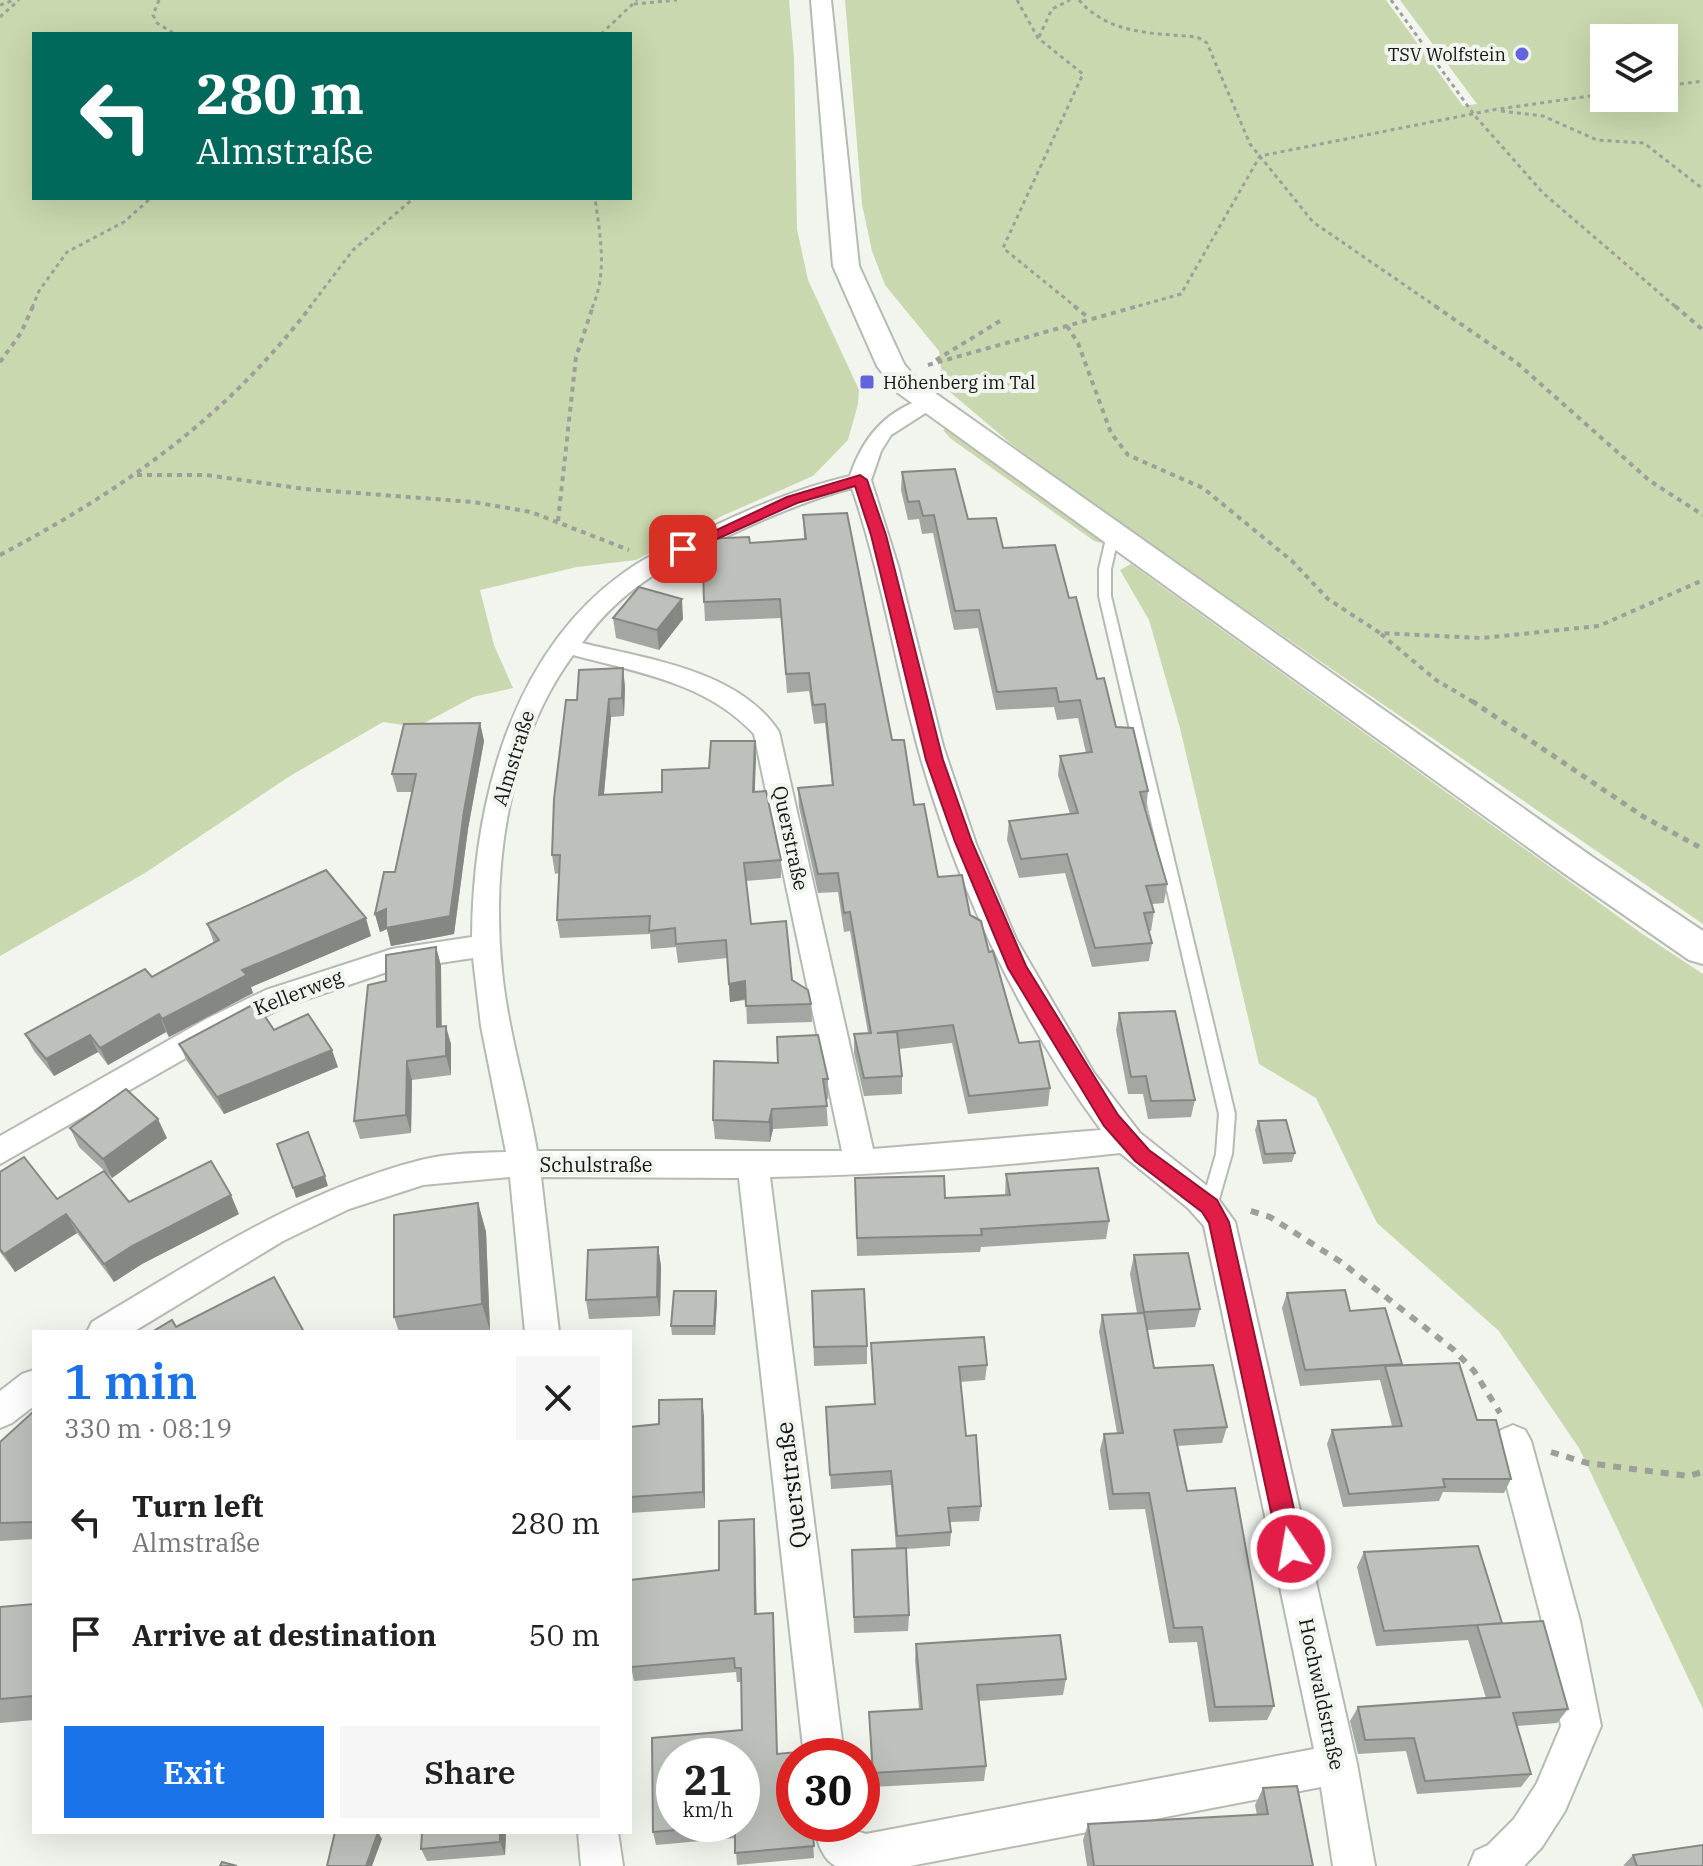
<!DOCTYPE html>
<meta charset="utf-8">
<style>
:root{--surface:#fff;--page:#f6f6f6;--text:#222;--muted:#767676;--accent:#1a73e8}
body{margin:0;font-family:"IBM Plex Serif",serif;background:var(--page);color:var(--text);height:100vh;display:flex;flex-direction:column;font-size:30px;white-space:nowrap}
*{box-sizing:border-box;margin:0}
p{font-size:26px;color:var(--muted)}
.icon{flex:none;width:44px;height:44px;fill:none;stroke:currentColor;stroke-width:2;stroke-linecap:round;stroke-linejoin:round}
.map{position:relative;flex:1;overflow:hidden}
.side{position:absolute;left:32px;top:1330px;width:600px;height:504px;display:flex;flex-direction:column;background:var(--surface);border-radius:0px;box-shadow:0 8px 32px #0002}
.side>*{flex:none}
.banner{position:absolute;left:32px;top:32px;width:600px;height:168px;border-radius:0px;box-shadow:0 8px 32px #0002;background:#00695c;color:#fff;overflow:hidden}
.tools{position:absolute;left:1590px;top:24px;display:grid;gap:16px}
.tools a{display:grid;place-items:center;width:88px;height:88px;border-radius:0px;background:var(--surface);box-shadow:0 8px 32px #0002;font-size:40px}
.speed{position:absolute;left:656px;top:1738px;display:flex;gap:16px;font-size:40px;font-weight:700;text-align:center}
.speed>*{display:grid;place-content:center;width:104px;height:104px;border-radius:50%;background:var(--surface);box-shadow:0 8px 32px #0002;line-height:1}
.speed small{font-size:20px;font-weight:400}
.speed .limit{border:12px solid #d22;background:#fff;color:#111}
.pin{position:absolute;display:grid;place-items:center;width:68px;height:68px;color:#fff;margin:-34px;border-radius:16px;box-shadow:0 4px 12px #0006}
.me{position:absolute;width:88px;margin:-44px;rotate:348deg;stroke-linejoin:round;filter:drop-shadow(0 0 6px #0008)}
.turn{display:flex;align-items:center;gap:28px;height:168px;padding:0 32px;font-size:36px}
.turn .icon{width:104px;height:104px;stroke-width:2.5}
.turn b{display:block;font-size:56px;line-height:68px}
.round{display:grid;place-items:center;flex:none;width:84px;height:84px;border-radius:0px;background:var(--page)}
.head{display:flex;align-items:center;justify-content:space-between;height:136px;padding:0 32px}
h1{font-size:48px;font-weight:600;line-height:60px;color:var(--accent)}
.button{display:flex;gap:16px;margin-top:auto;padding:16px 32px}
.button a{flex:1;height:92px;border-radius:0px;background:var(--accent);color:#fff;font-size:32px;font-weight:600;line-height:92px;text-align:center}
.button a+a{background:var(--page);color:var(--text)}
ul{padding:0;list-style:none}
li{display:flex;align-items:center;gap:24px;height:112px;padding:0 32px}
li div{flex:1}
li b{display:block;font-size:30px}
li em{font-style:normal}
.map>svg:first-child{display:block}
.green{fill:#c9d8ae;fill-rule:evenodd}
.lines{fill:none;stroke-linecap:round;stroke-linejoin:round}
.service-casing{stroke:#b7b9b3;stroke-width:4}
.minor-casing{stroke:#b7b9b3;stroke-width:4}
.secondary-casing{stroke:#b7b9b3;stroke-width:4}
.path-far3{stroke:#9e9f9b;stroke-width:3;stroke-dasharray:4 4;stroke-linecap:butt}
.path-far2{stroke:#9e9f9b;stroke-width:4;stroke-dasharray:5 5;stroke-linecap:butt}
.path-far1{stroke:#9e9f9b;stroke-width:5;stroke-dasharray:6 6;stroke-linecap:butt}
.path{stroke:#9e9f9b;stroke-width:6;stroke-dasharray:8 8;stroke-linecap:butt}
.service{fill:#fff;fill-rule:evenodd}
.minor{fill:#fff;fill-rule:evenodd}
.secondary{fill:#fff;fill-rule:evenodd}
.wall{fill:#a3a6a1}
.shaded-wall{fill:#858783}
.building{fill:#bec1bb;stroke:#858783;stroke-width:2;fill-rule:evenodd}
.route{fill:#e11d48;stroke:#92132f;stroke-width:2}
.poi-dot{fill:#6264dd;stroke:#f2f4ee;stroke-width:3}
.labels{text-anchor:middle;dominant-baseline:central;stroke-width:8;stroke-linejoin:round;paint-order:stroke}
.far-poi-label{font-size:18px;fill:#161715;stroke:#f2f4ee;text-anchor:end}
.street-label{font-size:20px;fill:#161715;stroke:#f2f4ee}
.near-street-label{font-size:24px;fill:#161715;stroke:#f2f4ee}
</style>
<div class="map">
<svg width="1703" height="1866" viewBox="0 0 1703 1866">
<rect width="100%" height="100%" fill="#f2f4ee"/>
<g class="green">
<path d="M0,0H789L794,57L797,229L808,280L859,390L858,404L848,440L813,476L722,516L636,560L577,567L480,590L494,645L513,688L473,697L417,727L383,722L290,776L145,873L0,956ZM34,34H630V198H34Z"/>
<path d="M845,0H1386L1463,106L1477,104L1400,0H1703V924L1123,526L1010,443L943,386L939,351L885,285L872,251L862,204ZM1604,38H1664V98H1604Z"/>
<path d="M946,429L1099,537L1102,543L1094,541L950,438L943,430Z"/>
<path d="M1131,564L1641,933L1703,974V1709L1579,1448L1499,1331L1377,1223L1316,1098L1259,1064L1180,728L1149,620L1120,570Z"/>
</g>
<g class="lines">
<g class="service-casing">
<path id="service" d="M1113,531L1119,534L1111,569V596L1235,1114L1232,1154L1217,1206L1215,1211L1209,1213L1203,1211L1201,1206L1216,1154L1219,1114L1099,596V569L1107,534Z"/>
</g>
<g class="minor-casing">
<g id="minor">
<path d="M931,397L938,399L941,403L891,435L881,451L871,480L898,566L943,746L976,844L1016,939L1094,1073L1140,1133L1211,1189L1235,1222L1357,1764L1375,1866H1333L1321,1787L910,1866H836C821,1859 817,1839 813,1824H853L856,1831L866,1834L1314,1749L1204,1226L1188,1208L1120,1153C1004,1166 888,1175 770,1177L844,1756H804L739,1178L541,1177L559,1332H525L510,1177L423,1185L349,1209L283,1241L133,1332H87L92,1322C198,1259 300,1191 421,1160C448,1153 478,1153 506,1152L481,1026L473,958L393,970L286,1006L228,1034L0,1164V1136L208,1018L266,990L392,949L472,937C473,806 510,655 622,574C650,553 683,541 714,526C758,505 803,487 850,476C863,436 889,407 931,397ZM852,488C881,573 895,662 918,748C956,884 1017,1016 1101,1130L873,1149L779,732C739,670 647,659 582,643C623,586 669,564 730,535C770,516 810,499 852,488ZM573,655C637,672 707,683 754,734L842,1151H537C527,1091 508,1032 502,971C491,866 509,742 573,655Z"/>
<path d="M34,1370V1406L12,1423L0,1428V1391L22,1374Z"/>
<path d="M1513,1425L1525,1430L1531,1441L1580,1621L1601,1726L1565,1811L1542,1847L1524,1866H1469L1475,1851L1488,1845L1514,1819L1537,1783L1561,1726L1542,1621L1495,1441L1501,1430Z"/>
<path d="M578,1832H618L623,1866H581Z"/>
</g>
</g>
<g class="secondary-casing">
<path id="secondary" d="M811,0H831L859,266L904,364L918,381L1591,856L1703,931V964L1689,960L1565,874L898,393L877,366L833,266Z"/>
</g>
<g class="path-far3">
<path d="M159,0L153,15L157,23L175,34"/>
<path d="M1017,0L1038,38L1083,74L1003,248L1077,308"/>
<path d="M1079,0C1109,35 1154,33 1197,37L1207,43L1250,144L1313,222L1438,308"/>
<path d="M1391,0L1475,116L1543,193L1677,308"/>
<path d="M634,4L677,0"/>
<path d="M0,5L14,0"/>
<path d="M0,17L19,0"/>
<path d="M601,34L637,0"/>
<path d="M1039,37L1052,9L1070,0"/>
<path d="M1664,86L1703,81"/>
<path d="M1501,111L1543,116L1597,140L1644,143L1703,189"/>
<path d="M32,308L39,291L67,252L124,222L151,198"/>
<path d="M309,308L353,250L414,198"/>
<path d="M592,308C608,272 600,236 595,198"/>
<path d="M1131,308L1181,294L1260,156L1492,110L1604,94"/>
</g>
<g class="path-far2">
<path d="M1074,306L1089,318"/>
<path d="M1435,306L1517,363L1650,481L1703,515"/>
<path d="M1675,306L1703,330"/>
<path d="M1067,326L1078,343L1111,433L1128,455L1203,488L1292,561L1328,599L1380,633L1482,638L1599,626L1703,580"/>
<path d="M936,360L1000,321"/>
<path d="M0,362L21,333L33,306"/>
<path d="M928,365L1138,306"/>
<path d="M137,475H206L305,489L473,502L531,512L629,550"/>
<path d="M558,521L576,357L593,306"/>
<path d="M0,555C123,490 226,418 311,306"/>
<path d="M1381,634L1436,680L1475,703"/>
</g>
<g class="path-far1">
<path d="M1472,701L1644,817L1703,849"/>
<path d="M1251,1211L1255,1212"/>
</g>
<g class="path">
<path d="M1251,1211L1270,1217L1341,1262L1454,1350L1474,1371L1500,1413"/>
<path d="M1551,1452L1587,1463L1688,1476L1703,1472"/>
</g>
<use href="#service" class="service"/>
<use href="#minor" class="minor"/>
<use href="#secondary" class="secondary"/>
</g>
<g class="wall">
<path d="M902,472L968,519L1003,548L1069,598L1097,679L1116,727L1148,791L1146,810L1167,884L1164,903L1152,904L1154,912L1151,931H1149L1152,943L1149,961L1092,967L1065,873L1019,878L1007,840L1009,821L1070,814L1058,775L1060,756L1086,753L1078,718L1057,720L1054,707L996,710L978,628L954,630L933,533L922,534L919,519L908,520L901,490Z"/>
<path d="M803,515L892,740L938,877L970,915L989,952L1019,1043L1050,1088L1048,1106L968,1114L952,1043L899,1049L902,1076V1094L864,1096L854,1053V1034L868,1033L850,931L844,932L838,892L818,893L799,807L798,788L832,786L825,723L814,724L809,691L787,693L781,618L705,621L704,602L750,543L804,540Z"/>
<path d="M613,618L683,619L659,650L616,638Z"/>
<path d="M625,686L624,716L611,717L604,795L662,792L709,768L755,741V792L781,860V878L746,881L751,924L792,980L811,1004L812,1022L747,1024L746,1000L730,1002L727,958L678,963L676,947L651,949L650,934L560,938L557,920L559,873L555,874L552,855L577,700Z"/>
<path d="M480,723L484,741L468,829L454,934L391,946L387,929L380,932L375,914L395,872L413,792H397L392,774Z"/>
<path d="M207,924L371,936L251,987L253,993L169,1037L166,1032L108,1065L98,1052L54,1076L34,1051L25,1034L152,977L214,943Z"/>
<path d="M436,947L441,966V1026L451,1044V1075L412,1080L411,1133L360,1139L354,1121L386,981Z"/>
<path d="M1119,1013L1195,1100L1191,1117L1148,1119L1143,1094H1128L1116,1030Z"/>
<path d="M274,1030L338,1067L224,1114L187,1061L179,1044Z"/>
<path d="M714,1061L828,1079V1099H826L828,1126L773,1129L770,1142L715,1139L713,1120Z"/>
<path d="M1258,1121L1295,1153L1292,1162L1263,1164L1255,1130Z"/>
<path d="M70,1128L167,1138L112,1178L79,1147Z"/>
<path d="M0,1172L57,1199L129,1202L239,1214L142,1264L114,1282L77,1233L15,1272L0,1252Z"/>
<path d="M1006,1174L1109,1221L1106,1239L981,1247L980,1252L857,1256L855,1178L945,1198L1005,1195Z"/>
<path d="M478,1203L486,1232L490,1331L399,1332L394,1317Z"/>
<path d="M658,1247L661,1266L660,1316L589,1319L586,1300Z"/>
<path d="M1134,1255L1200,1309L1195,1327L1147,1330L1154,1368L1227,1427L1222,1443L1177,1446L1187,1491L1274,1706L1267,1720L1209,1722L1197,1642L1169,1643L1145,1509L1109,1510L1100,1450L1104,1434L1117,1433L1099,1332L1102,1315L1137,1313L1130,1274Z"/>
<path d="M716,1291L717,1300L715,1335H672L671,1326Z"/>
<path d="M812,1291L867,1346V1364L814,1366Z"/>
<path d="M1287,1293L1350,1311L1402,1364L1401,1365L1477,1420L1511,1479L1504,1493L1443,1492L1439,1501L1343,1507L1327,1444L1332,1430L1392,1426L1380,1380L1300,1386L1282,1308Z"/>
<path d="M871,1343L987,1365L985,1380L960,1382L966,1436L981,1506L979,1521L950,1522L951,1532L950,1546L906,1549L909,1615L908,1631L854,1633L852,1550L896,1548L891,1485L831,1489L826,1407L874,1404Z"/>
<path d="M34,1411V1539L0,1541V1442Z"/>
<path d="M704,1416L705,1508L630,1513V1427L659,1424Z"/>
<path d="M755,1535L756,1614L773,1613L777,1754L812,1824L814,1858L737,1865L735,1838L656,1845L653,1832L742,1730L741,1682H737L736,1672L634,1681L631,1667L719,1570Z"/>
<path d="M1364,1552L1501,1624L1568,1709L1557,1723L1517,1726L1531,1774L1521,1787L1417,1794L1406,1751L1358,1754L1350,1721L1358,1707L1486,1698L1468,1640L1376,1646L1357,1567Z"/>
<path d="M34,1604V1720L0,1723V1607Z"/>
<path d="M916,1644L1066,1679L1063,1695L978,1701L986,1766L984,1781L872,1787L869,1712L919,1709L915,1660Z"/>
<path d="M1263,1788L1313,1866H1087L1083,1840L1088,1824L1257,1815L1255,1805Z"/>
<path d="M422,1832H506L505,1855L427,1861L421,1849Z"/>
<path d="M1633,1855L1703,1866H1623Z"/>
</g>
<g class="shaded-wall">
<path d="M682,599L683,619L659,650L657,630Z"/>
<path d="M623,668L625,686L624,716L622,698Z"/>
<path d="M609,699L611,717L602,813L599,795Z"/>
<path d="M480,723L484,741L468,829L454,934L391,946L387,929L380,932L375,914L386,909L464,811Z"/>
<path d="M755,741L756,759L754,810L753,792Z"/>
<path d="M366,918L371,936L251,987L253,993L169,1037L162,1019L242,970Z"/>
<path d="M436,947L441,966L442,1046L437,1027Z"/>
<path d="M745,981L746,999L730,1002L729,984Z"/>
<path d="M159,1014L166,1032L108,1065L100,1048Z"/>
<path d="M446,1026L451,1044V1075L446,1056Z"/>
<path d="M90,1035L98,1052L54,1076L46,1059Z"/>
<path d="M332,1050L338,1067L224,1114L217,1097Z"/>
<path d="M407,1061L412,1080L411,1133L406,1115Z"/>
<path d="M772,1109L773,1129L770,1142L769,1122Z"/>
<path d="M158,1119L167,1138L112,1178L103,1159Z"/>
<path d="M325,1176L328,1186L296,1198L293,1188Z"/>
<path d="M231,1195L239,1214L142,1264L114,1282L104,1264L132,1246Z"/>
<path d="M478,1203L486,1232L490,1331L482,1304Z"/>
<path d="M66,1214L77,1233L15,1272L4,1254Z"/>
<path d="M658,1247L661,1266L660,1316L657,1297Z"/>
<path d="M716,1291L717,1300L715,1335L714,1326Z"/>
<path d="M702,1399L704,1416L705,1508L703,1492Z"/>
<path d="M754,1519L755,1535L757,1629L755,1614Z"/>
<path d="M378,1832L382,1839L372,1866H366Z"/>
<path d="M500,1832H506L505,1855L500,1842Z"/>
</g>
<g class="building">
<path d="M955,469L968,519L996,518L1003,548L1055,545L1069,598L1076,597L1097,679L1104,678L1116,727L1133,728L1148,791L1140,792L1167,884L1146,886L1154,912L1144,913L1152,943L1095,948L1067,854L1021,859L1009,821L1078,813L1060,756L1092,752L1080,700L1059,702L1056,688L997,692L979,610L955,611L934,515L923,516L919,501L908,502L902,472Z"/>
<path d="M847,513L892,740H904L914,805L924,804L938,877L962,875L970,915L981,921L989,952L993,951L1019,1043L1039,1041L1050,1088L969,1096L953,1025L877,1033L897,1032L902,1076L864,1078L854,1034L871,1033L850,912L844,913L838,873L818,874L798,788L833,785L825,704L813,705L809,673L786,674L780,599L704,602L702,539L749,537L750,543L806,539L803,515Z"/>
<path d="M639,587L682,599L657,630L613,618Z"/>
<path d="M623,668L622,698L609,699L599,795L662,792V770L709,768L711,741H755L753,792L766,791L781,860L744,863L751,924L786,921L792,980L808,990L811,1004L746,1006L745,981L729,984L726,940L676,944L675,928L649,931L650,916L557,920L560,855H552L554,799L566,700H577L579,670Z"/>
<path d="M480,723L464,811L450,916L386,928V909L375,914L384,872H395L416,774H392L404,724Z"/>
<path d="M326,870L366,918L242,970L247,975L162,1019L159,1014L100,1048L90,1035L46,1059L25,1034L145,969L152,977L219,940L207,924Z"/>
<path d="M436,947L437,1027L446,1026V1056L407,1061L406,1115L354,1121L368,985L386,981V955Z"/>
<path d="M256,1003L274,1030L308,1014L332,1050L217,1097L179,1044Z"/>
<path d="M1175,1011L1195,1100L1151,1101L1146,1076L1131,1077L1119,1013Z"/>
<path d="M818,1035L828,1079H823L827,1106L772,1109L769,1122L713,1120L714,1061L778,1063L777,1037Z"/>
<path d="M126,1089L158,1119L103,1159L70,1128Z"/>
<path d="M1286,1120L1295,1153L1265,1154L1258,1121Z"/>
<path d="M308,1132L325,1176L293,1188L277,1144Z"/>
<path d="M24,1157L57,1199L104,1171L129,1202L211,1161L231,1195L132,1246L104,1264L66,1214L4,1254L0,1249V1172Z"/>
<path d="M1098,1168L1109,1221L981,1229L982,1235L857,1238L855,1178L944,1176L945,1198L1010,1195L1006,1174Z"/>
<path d="M478,1203L482,1304L394,1317V1215Z"/>
<path d="M658,1247L657,1297L586,1300L588,1250Z"/>
<path d="M1188,1253L1200,1309L1144,1312L1134,1255Z"/>
<path d="M274,1277L304,1332H152L172,1320L176,1327Z"/>
<path d="M864,1289L867,1346L814,1347L812,1291Z"/>
<path d="M1345,1290L1350,1311L1385,1308L1402,1364L1305,1370L1287,1293Z"/>
<path d="M674,1291H716L714,1326H671Z"/>
<path d="M1144,1313L1154,1368L1213,1365L1227,1427L1174,1430L1187,1491L1235,1488L1274,1706L1215,1707L1202,1627L1174,1628L1149,1493L1113,1494L1104,1434L1123,1433L1102,1315Z"/>
<path d="M984,1337L987,1365L959,1367L966,1436L976,1435L981,1506L948,1508L951,1532L897,1536L891,1471L830,1475L826,1407L875,1404L871,1343Z"/>
<path d="M1459,1363L1477,1420H1496L1511,1479H1443L1445,1487L1349,1494L1332,1430L1402,1426L1385,1366Z"/>
<path d="M702,1399L703,1492L630,1497V1427L659,1424V1400Z"/>
<path d="M34,1411V1522L0,1523V1442Z"/>
<path d="M754,1519L755,1614L773,1613L777,1754L808,1751V1756H794V1824H812L814,1846L735,1853V1825L653,1832L652,1738L742,1730L741,1668H735L734,1658L631,1667L630,1580L719,1570V1521ZM674,1756H742V1824H674Z"/>
<path d="M1478,1546L1502,1623L1477,1625L1543,1621L1568,1709L1513,1713L1531,1774L1425,1781L1414,1738L1365,1740L1358,1707L1500,1697L1477,1625L1384,1631L1364,1552Z"/>
<path d="M906,1548L909,1615L854,1617L852,1550Z"/>
<path d="M34,1604V1696L0,1699V1607Z"/>
<path d="M1060,1635L1066,1679L977,1685L986,1766L873,1773L869,1712L922,1709L916,1644Z"/>
<path d="M1297,1786L1313,1866H1094L1088,1824L1268,1814L1263,1788Z"/>
<path d="M335,1832H378L366,1866H327Z"/>
<path d="M422,1832H500V1842L421,1849Z"/>
<path d="M1703,1845V1866H1637L1633,1855Z"/>
<path d="M222,1862L237,1866H220Z"/>
</g>
<path class="route" d="M860,475L867,480L886,535L943,760L972,842L1026,966L1118,1115L1149,1150L1217,1200L1229,1222L1303,1549L1300,1557L1291,1561L1283,1557L1279,1549L1209,1223L1202,1212L1135,1161L1104,1126L1008,968L955,842L926,760L871,535L855,486L797,503L688,552L683,553L676,549L787,497Z"/>
<g class="poi-dot">
<circle cx="1522" cy="54" r="8"/>
<rect x="859" y="374" width="16" height="16" rx="4"/>
</g>
<g class="labels">
<g class="far-poi-label">
<text x="1506" y="54">TSV Wolfstein</text>
<text x="883" y="382" text-anchor="start">Höhenberg im Tal</text>
</g>
<g class="street-label">
<text transform="translate(513 758) rotate(-73)">Almstraße</text>
<text transform="translate(791 838) rotate(78)">Querstraße</text>
<text transform="translate(298 992) rotate(-21)">Kellerweg</text>
<text x="596" y="1164">Schulstraße</text>
<text transform="translate(1322 1694) rotate(78)">Hochwaldstraße</text>
</g>
<g class="near-street-label">
<text transform="translate(791 1485) rotate(-97)">Querstraße</text>
</g>
</g>
</svg>
<div class="tools">
<a><svg class="icon" aria-label="layers" viewBox="0 0 24 24"><path d="M12 4l9 5-9 5-9-5zM3 14l9 5 9-5"/></svg></a>
</div>
<div class="speed"><div>21<small>km/h</small></div><div class="limit">30</div></div>
<div class="pin" style="left:683px;top:549px;background:#d93025"><svg class="icon" aria-label="arrive" viewBox="0 0 24 24"><path d="M6 21V4h12l-3 4 3 4H6"/></svg></div>
<svg class="me" style="left:1291px;top:1549px" viewBox="-20 -20 40 40"><circle r="17" fill="#e11d48" stroke="#fff" stroke-width="3"/><path d="M0-11L8 9 0 5-8 9z" fill="#fff"/></svg>
<div class="banner">
<div class="turn"><svg class="icon" aria-label="left" viewBox="0 0 24 24"><path d="M17 20v-9H6M10 6l-5 5 5 5"/></svg><div><b>280 m</b>Almstraße</div></div>
</div>
<section class="side">
<div class="head"><div><h1>1 min</h1><p>330 m · 08:19</p></div><a class="round"><svg class="icon" aria-label="close" viewBox="0 0 24 24"><path d="M6 6l12 12M18 6L6 18"/></svg></a></div>
<ul>
<li><svg class="icon" aria-label="left" viewBox="0 0 24 24"><path d="M17 20v-9H6M10 6l-5 5 5 5"/></svg><div><b>Turn left</b><p>Almstraße</p></div><em>280 m</em></li>
<li><svg class="icon" aria-label="arrive" viewBox="0 0 24 24"><path d="M6 21V4h12l-3 4 3 4H6"/></svg><div><b>Arrive at destination</b></div><em>50 m</em></li>
</ul>
<div class="button"><a>Exit</a><a>Share</a></div>
</section>
</div>
